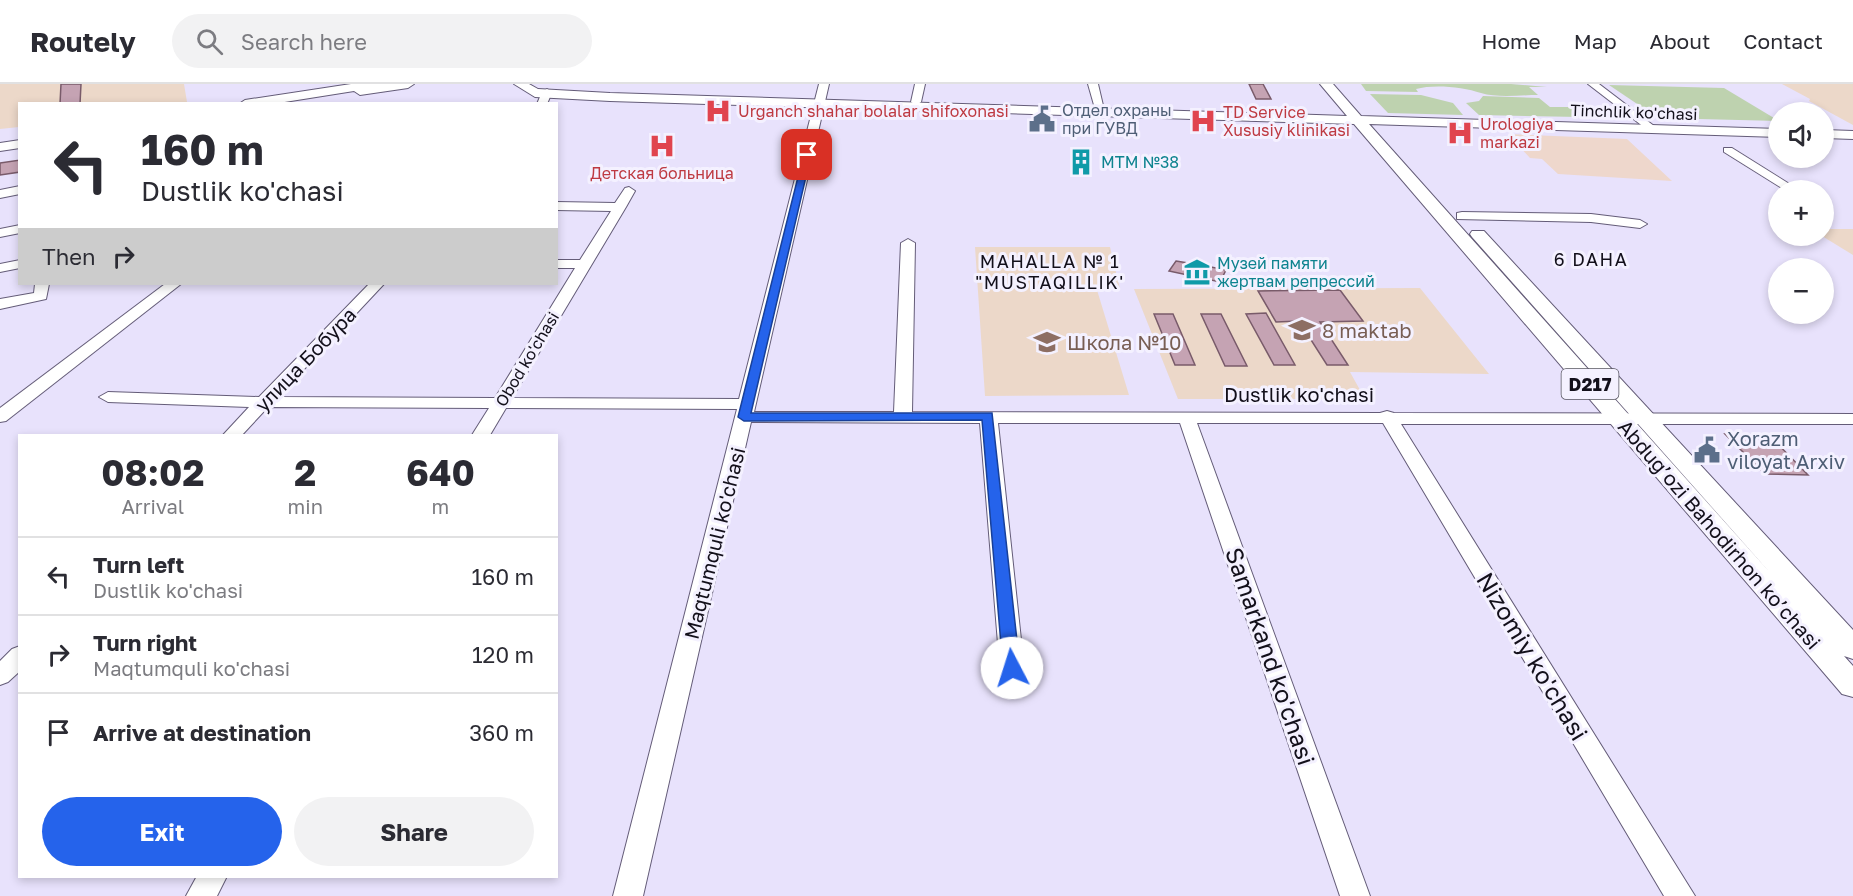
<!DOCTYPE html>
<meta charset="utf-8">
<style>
:root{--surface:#fff;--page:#f2f2f3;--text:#2b2b33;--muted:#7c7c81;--line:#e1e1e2;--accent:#2563eb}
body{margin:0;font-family:"Golos Text",sans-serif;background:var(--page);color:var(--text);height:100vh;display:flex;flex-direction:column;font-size:22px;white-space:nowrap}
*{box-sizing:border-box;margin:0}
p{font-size:20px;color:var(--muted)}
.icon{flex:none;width:33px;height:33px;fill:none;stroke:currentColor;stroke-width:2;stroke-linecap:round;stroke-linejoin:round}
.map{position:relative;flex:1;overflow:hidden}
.sheet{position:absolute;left:18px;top:350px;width:540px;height:444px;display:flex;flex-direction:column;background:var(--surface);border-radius:0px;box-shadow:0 3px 9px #0003}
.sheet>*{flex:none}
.top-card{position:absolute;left:18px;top:18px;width:540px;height:183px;border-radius:0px;box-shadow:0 3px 9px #0003;background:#fff;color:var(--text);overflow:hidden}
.tools{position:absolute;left:1768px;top:18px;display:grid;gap:12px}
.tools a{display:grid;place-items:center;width:66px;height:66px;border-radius:50%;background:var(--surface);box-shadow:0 3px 9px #0003;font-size:30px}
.pin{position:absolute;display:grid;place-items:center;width:51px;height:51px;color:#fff;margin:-26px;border-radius:12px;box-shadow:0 3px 9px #0006}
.me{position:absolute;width:66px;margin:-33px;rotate:355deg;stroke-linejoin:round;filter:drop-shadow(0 0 4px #0008)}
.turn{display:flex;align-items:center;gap:21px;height:126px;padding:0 24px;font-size:27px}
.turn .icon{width:78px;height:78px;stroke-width:2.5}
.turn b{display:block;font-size:42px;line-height:51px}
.then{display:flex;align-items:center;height:57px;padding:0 24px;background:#0003;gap:12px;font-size:22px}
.eta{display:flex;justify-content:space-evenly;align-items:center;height:102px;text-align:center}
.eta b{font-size:36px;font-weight:700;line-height:42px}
.cta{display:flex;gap:12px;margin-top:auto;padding:12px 24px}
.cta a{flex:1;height:69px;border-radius:36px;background:var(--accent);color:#fff;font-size:24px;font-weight:700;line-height:69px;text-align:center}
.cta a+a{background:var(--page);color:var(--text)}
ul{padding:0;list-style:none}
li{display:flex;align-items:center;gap:18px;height:78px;padding:0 24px;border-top:2px solid var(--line)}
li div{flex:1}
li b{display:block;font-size:22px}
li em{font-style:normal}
header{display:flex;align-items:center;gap:36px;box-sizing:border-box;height:84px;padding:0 30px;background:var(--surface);border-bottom:2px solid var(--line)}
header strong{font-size:28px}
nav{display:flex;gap:33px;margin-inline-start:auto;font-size:21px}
.search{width:420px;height:54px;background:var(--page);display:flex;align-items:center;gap:15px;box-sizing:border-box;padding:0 21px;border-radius:33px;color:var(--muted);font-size:22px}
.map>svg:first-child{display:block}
.industrial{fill:#eed7cc}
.education{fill:#ecd8c9}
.green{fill:#bed2af}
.building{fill:#c5a3b3;stroke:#795b6a;stroke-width:1.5}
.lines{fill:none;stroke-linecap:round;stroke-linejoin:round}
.minor-casing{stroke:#645c78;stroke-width:2}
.major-casing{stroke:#645c78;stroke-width:2}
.minor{fill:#fff;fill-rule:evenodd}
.major{fill:#fff;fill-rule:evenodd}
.route{fill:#2563eb;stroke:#184099;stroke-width:1.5}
.labels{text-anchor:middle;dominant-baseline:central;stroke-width:6;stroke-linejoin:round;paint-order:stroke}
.far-service-label{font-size:16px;fill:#4e5e75;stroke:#f4f1ff;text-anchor:start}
.far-health-label{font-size:16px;fill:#be3a42;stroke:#f4f1ff;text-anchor:start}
.far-street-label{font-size:16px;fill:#13101b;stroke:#f4f1ff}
.far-culture-label{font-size:16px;fill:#0d838f;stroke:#f4f1ff;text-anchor:start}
.far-neighbourhood-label{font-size:18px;letter-spacing:1.5px;fill:#13101b;stroke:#f4f1ff}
.shield{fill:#f4f1ff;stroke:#56545f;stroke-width:1.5}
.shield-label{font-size:18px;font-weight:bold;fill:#13101b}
.education-label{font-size:20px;fill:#785e54;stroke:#f4f1ff;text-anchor:start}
.street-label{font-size:20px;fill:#13101b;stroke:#f4f1ff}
.service-label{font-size:20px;fill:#4e5e75;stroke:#f4f1ff;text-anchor:start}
.near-street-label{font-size:24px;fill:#13101b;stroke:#f4f1ff}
</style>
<header>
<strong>Routely</strong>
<div class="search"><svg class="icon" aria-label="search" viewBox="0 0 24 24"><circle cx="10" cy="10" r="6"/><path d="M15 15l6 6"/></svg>Search here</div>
<nav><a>Home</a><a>Map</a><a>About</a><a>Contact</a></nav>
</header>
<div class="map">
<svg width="1853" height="812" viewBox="0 0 1853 812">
<rect width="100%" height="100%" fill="#e8e2fc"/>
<path class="industrial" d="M1508,50L1627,55L1672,97L1558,90L1542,75L1530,74Z"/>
<g class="education">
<path d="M0,0H184L187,18L20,20L19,43L0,45Z"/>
<path d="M1782,0H1853V41L1809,17L1810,15Z"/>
<path d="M1824,145H1853V171L1822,152Z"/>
<path d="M975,163H1110L1120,205L1097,206L1129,311L985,312Z"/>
<path d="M1420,204L1489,290L1350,288L1365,315H1178L1134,205Z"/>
</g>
<g class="green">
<path d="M1361,0H1511L1547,3H1529L1538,11C1521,11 1497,14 1481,9C1463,3 1434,0 1416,5L1418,8L1366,7Z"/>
<path d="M1609,1L1724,4L1779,37L1658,34Z"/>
<path d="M1370,10L1421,11L1453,19L1463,31L1388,29Z"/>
<path d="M1483,12L1539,14L1550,23H1570L1581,33L1479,31L1466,19L1479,17Z"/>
</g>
<g class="building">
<path d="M61,0H81L80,20H60Z"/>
<path d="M1249,0H1263L1271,15H1256Z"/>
<path d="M20,76V88L0,91V79Z"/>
<path d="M1176,177L1206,182L1226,186L1220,198L1169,187Z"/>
<path d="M1340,206L1363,237L1320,238L1348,281H1327L1299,237L1276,238L1258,207Z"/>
<path d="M1266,229L1295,281H1274L1246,230Z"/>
<path d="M1154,230H1173L1195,281H1175Z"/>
<path d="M1201,230H1221L1247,282H1225Z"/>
<path d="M1725,350L1769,351L1808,391L1765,390Z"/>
</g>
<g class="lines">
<g class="minor-casing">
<g id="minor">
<path d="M819,0H829L754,328H894L901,159L908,155L915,159L912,328L1380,329L1387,327L1394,329L1853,330V340H1401L1695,812H1664L1383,339H1197L1370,812H1340L1180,339H998L1024,584L1020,590L1012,593L1004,590L1000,584L980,339L751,338L643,812H613L737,325L506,324L490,351H472L489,324L268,323L242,351H223L249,323L108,318L99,313L108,308L259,313L369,200H384L278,313L495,314L575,184H556V176H580L611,127L556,126V118L615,119L625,104L629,103L635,107L626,123L512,314L739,315Z"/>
<path d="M915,0H925L921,18L916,21L911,18Z"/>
<path d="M1088,0H1098L1105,30L1096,28Z"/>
<path d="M1588,0H1599L1658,45L1649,47Z"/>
<path d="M547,5L552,8L547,20H537L542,8Z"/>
<path d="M1724,64H1732L1799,106H1785L1724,68Z"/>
<path d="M20,102V110L0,114V106Z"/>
<path d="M1462,128L1591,130L1640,136L1647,140L1640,144L1591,138L1457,135V129Z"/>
<path d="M20,141V149L0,153V145Z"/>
<path d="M20,176V184L0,188V180Z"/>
<path d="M35,200H49L46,215L0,225V215L34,209Z"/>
<path d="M165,200H181L6,337L0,338V324Z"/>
<path d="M20,562V587L8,598L0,601V577L12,565Z"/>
<path d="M197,792H227L217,812H186Z"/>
</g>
</g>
<g class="major-casing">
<g id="major">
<path d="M351,0H414L408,4L360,11L354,7L272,20H239L245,16Z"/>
<path d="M514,0H529L538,5L610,9L1347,32L1320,0H1333L1361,32L1779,45V53L1369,40L1773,492L1472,153L1470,150L1472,147H1484L1853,546V575L1844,572L1853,582V613L1842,610L1354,40L610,17L535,13Z"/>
<path d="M1824,46L1853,47V55L1824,54Z"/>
<path d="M20,56V64L0,67V59Z"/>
</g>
</g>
<use href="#minor" class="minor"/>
<use href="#major" class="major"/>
</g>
<path class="route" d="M804,69L811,71L751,329H992L1020,584L1018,588L1012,590L1003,584L982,336L744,337L738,333Z"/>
<defs>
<g id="hospital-bare" transform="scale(2.07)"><path d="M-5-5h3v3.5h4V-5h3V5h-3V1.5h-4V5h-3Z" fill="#e0444e" stroke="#f4f1ff" stroke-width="2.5" paint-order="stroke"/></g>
<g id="civic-bare" transform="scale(2.07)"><path d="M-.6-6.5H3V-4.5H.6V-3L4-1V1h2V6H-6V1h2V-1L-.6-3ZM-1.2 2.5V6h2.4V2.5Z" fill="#5c6f8a" stroke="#f4f1ff" stroke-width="2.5" paint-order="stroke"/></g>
<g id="building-bare" transform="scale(2.07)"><path d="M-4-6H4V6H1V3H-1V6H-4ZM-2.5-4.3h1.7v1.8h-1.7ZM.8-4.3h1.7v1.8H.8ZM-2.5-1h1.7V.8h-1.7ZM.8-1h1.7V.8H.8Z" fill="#0f9aa8" stroke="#f4f1ff" stroke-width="2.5" paint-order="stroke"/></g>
<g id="museum-bare" transform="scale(2.07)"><path d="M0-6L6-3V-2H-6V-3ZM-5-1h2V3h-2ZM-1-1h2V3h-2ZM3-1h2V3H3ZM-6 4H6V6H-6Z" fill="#0f9aa8" stroke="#f4f1ff" stroke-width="2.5" paint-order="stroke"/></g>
<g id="school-bare" transform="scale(2.07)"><path d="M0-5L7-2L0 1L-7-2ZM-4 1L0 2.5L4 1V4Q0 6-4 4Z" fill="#8d6e63" stroke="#f4f1ff" stroke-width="2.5" paint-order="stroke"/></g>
</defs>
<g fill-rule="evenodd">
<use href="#hospital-bare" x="718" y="27"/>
<use href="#civic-bare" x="1042" y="35"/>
<use href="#hospital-bare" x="1203" y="37"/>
<use href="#hospital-bare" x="1460" y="49"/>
<use href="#hospital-bare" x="662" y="62"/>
<use href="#building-bare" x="1081" y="78"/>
<use href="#museum-bare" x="1197" y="188"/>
<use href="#school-bare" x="1302" y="246"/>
<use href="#school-bare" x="1047" y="258"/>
<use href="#civic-bare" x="1707" y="366"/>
</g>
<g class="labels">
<g class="far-service-label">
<text x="1062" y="26">Отдел охраны<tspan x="1062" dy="18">при ГУВД</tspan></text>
</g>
<g class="far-health-label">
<text x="738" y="27">Urganch shahar bolalar shifoxonasi</text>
<text x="1223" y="28">TD Service<tspan x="1223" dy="18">Xususiy klinikasi</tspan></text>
<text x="1480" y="40">Urologiya<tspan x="1480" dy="18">markazi</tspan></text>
<text x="662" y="89" text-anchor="middle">Детская больница</text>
</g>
<g class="far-street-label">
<text transform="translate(1634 28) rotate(2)">Tinchlik ko'chasi</text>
<text transform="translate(527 275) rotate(-59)">Obod ko'chasi</text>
</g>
<g class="far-culture-label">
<text x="1101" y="78">МТМ №38</text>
<text x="1217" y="179">Музей памяти<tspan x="1217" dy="18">жертвам репрессий</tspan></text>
</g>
<g class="far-neighbourhood-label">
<text x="1591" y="175">6 DAHA</text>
<text x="1050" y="177">MAHALLA № 1<tspan x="1050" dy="21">"MUSTAQILLIK'</tspan></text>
</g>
<rect class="shield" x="1561.5" y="285" width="57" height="30" rx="4.5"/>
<g class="shield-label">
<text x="1590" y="300">D217</text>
</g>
<g class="education-label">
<text x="1322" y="246">8 maktab</text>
<text x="1067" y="258">Школа №10</text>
</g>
<g class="street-label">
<text transform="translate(305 275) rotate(-46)">улица Бобура</text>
<text x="1299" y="310">Dustlik ko'chasi</text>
<text transform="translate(1720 450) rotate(49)">Abdug’ozi Bahodirhon ko’chasi</text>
<text transform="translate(714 459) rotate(-76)">Maqtumquli ko'chasi</text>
</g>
<g class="service-label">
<text x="1727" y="354">Xorazm<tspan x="1727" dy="23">viloyat Arxiv</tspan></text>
</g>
<g class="near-street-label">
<text transform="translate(1271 572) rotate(71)">Samarkand ko'chasi</text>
<text transform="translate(1533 572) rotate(59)">Nizomiy ko'chasi</text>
</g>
</g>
</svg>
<div class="tools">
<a><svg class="icon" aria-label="sound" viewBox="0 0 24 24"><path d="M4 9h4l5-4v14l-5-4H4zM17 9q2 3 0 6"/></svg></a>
<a>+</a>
<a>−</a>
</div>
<div class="pin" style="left:807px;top:71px;background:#d93025"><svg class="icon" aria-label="arrive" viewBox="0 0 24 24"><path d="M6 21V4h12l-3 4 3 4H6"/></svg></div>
<svg class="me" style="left:1012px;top:584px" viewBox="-20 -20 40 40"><circle r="19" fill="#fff"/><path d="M0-13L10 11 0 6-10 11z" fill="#2563eb"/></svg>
<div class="top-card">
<div class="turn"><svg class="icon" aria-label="left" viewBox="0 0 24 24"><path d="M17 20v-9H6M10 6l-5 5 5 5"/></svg><div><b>160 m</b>Dustlik ko'chasi</div></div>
<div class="then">Then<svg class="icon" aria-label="right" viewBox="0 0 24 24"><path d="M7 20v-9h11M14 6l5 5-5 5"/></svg></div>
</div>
<section class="sheet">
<div class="eta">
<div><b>08:02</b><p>Arrival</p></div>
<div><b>2</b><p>min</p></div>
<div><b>640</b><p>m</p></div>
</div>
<ul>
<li><svg class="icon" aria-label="left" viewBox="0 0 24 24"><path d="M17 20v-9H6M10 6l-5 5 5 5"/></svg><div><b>Turn left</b><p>Dustlik ko'chasi</p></div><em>160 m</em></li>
<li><svg class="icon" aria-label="right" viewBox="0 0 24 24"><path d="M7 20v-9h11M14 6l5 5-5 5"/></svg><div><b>Turn right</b><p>Maqtumquli ko'chasi</p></div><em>120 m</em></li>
<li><svg class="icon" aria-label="arrive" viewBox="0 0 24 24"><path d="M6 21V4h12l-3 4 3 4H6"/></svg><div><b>Arrive at destination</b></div><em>360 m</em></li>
</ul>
<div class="cta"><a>Exit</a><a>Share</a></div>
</section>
</div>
